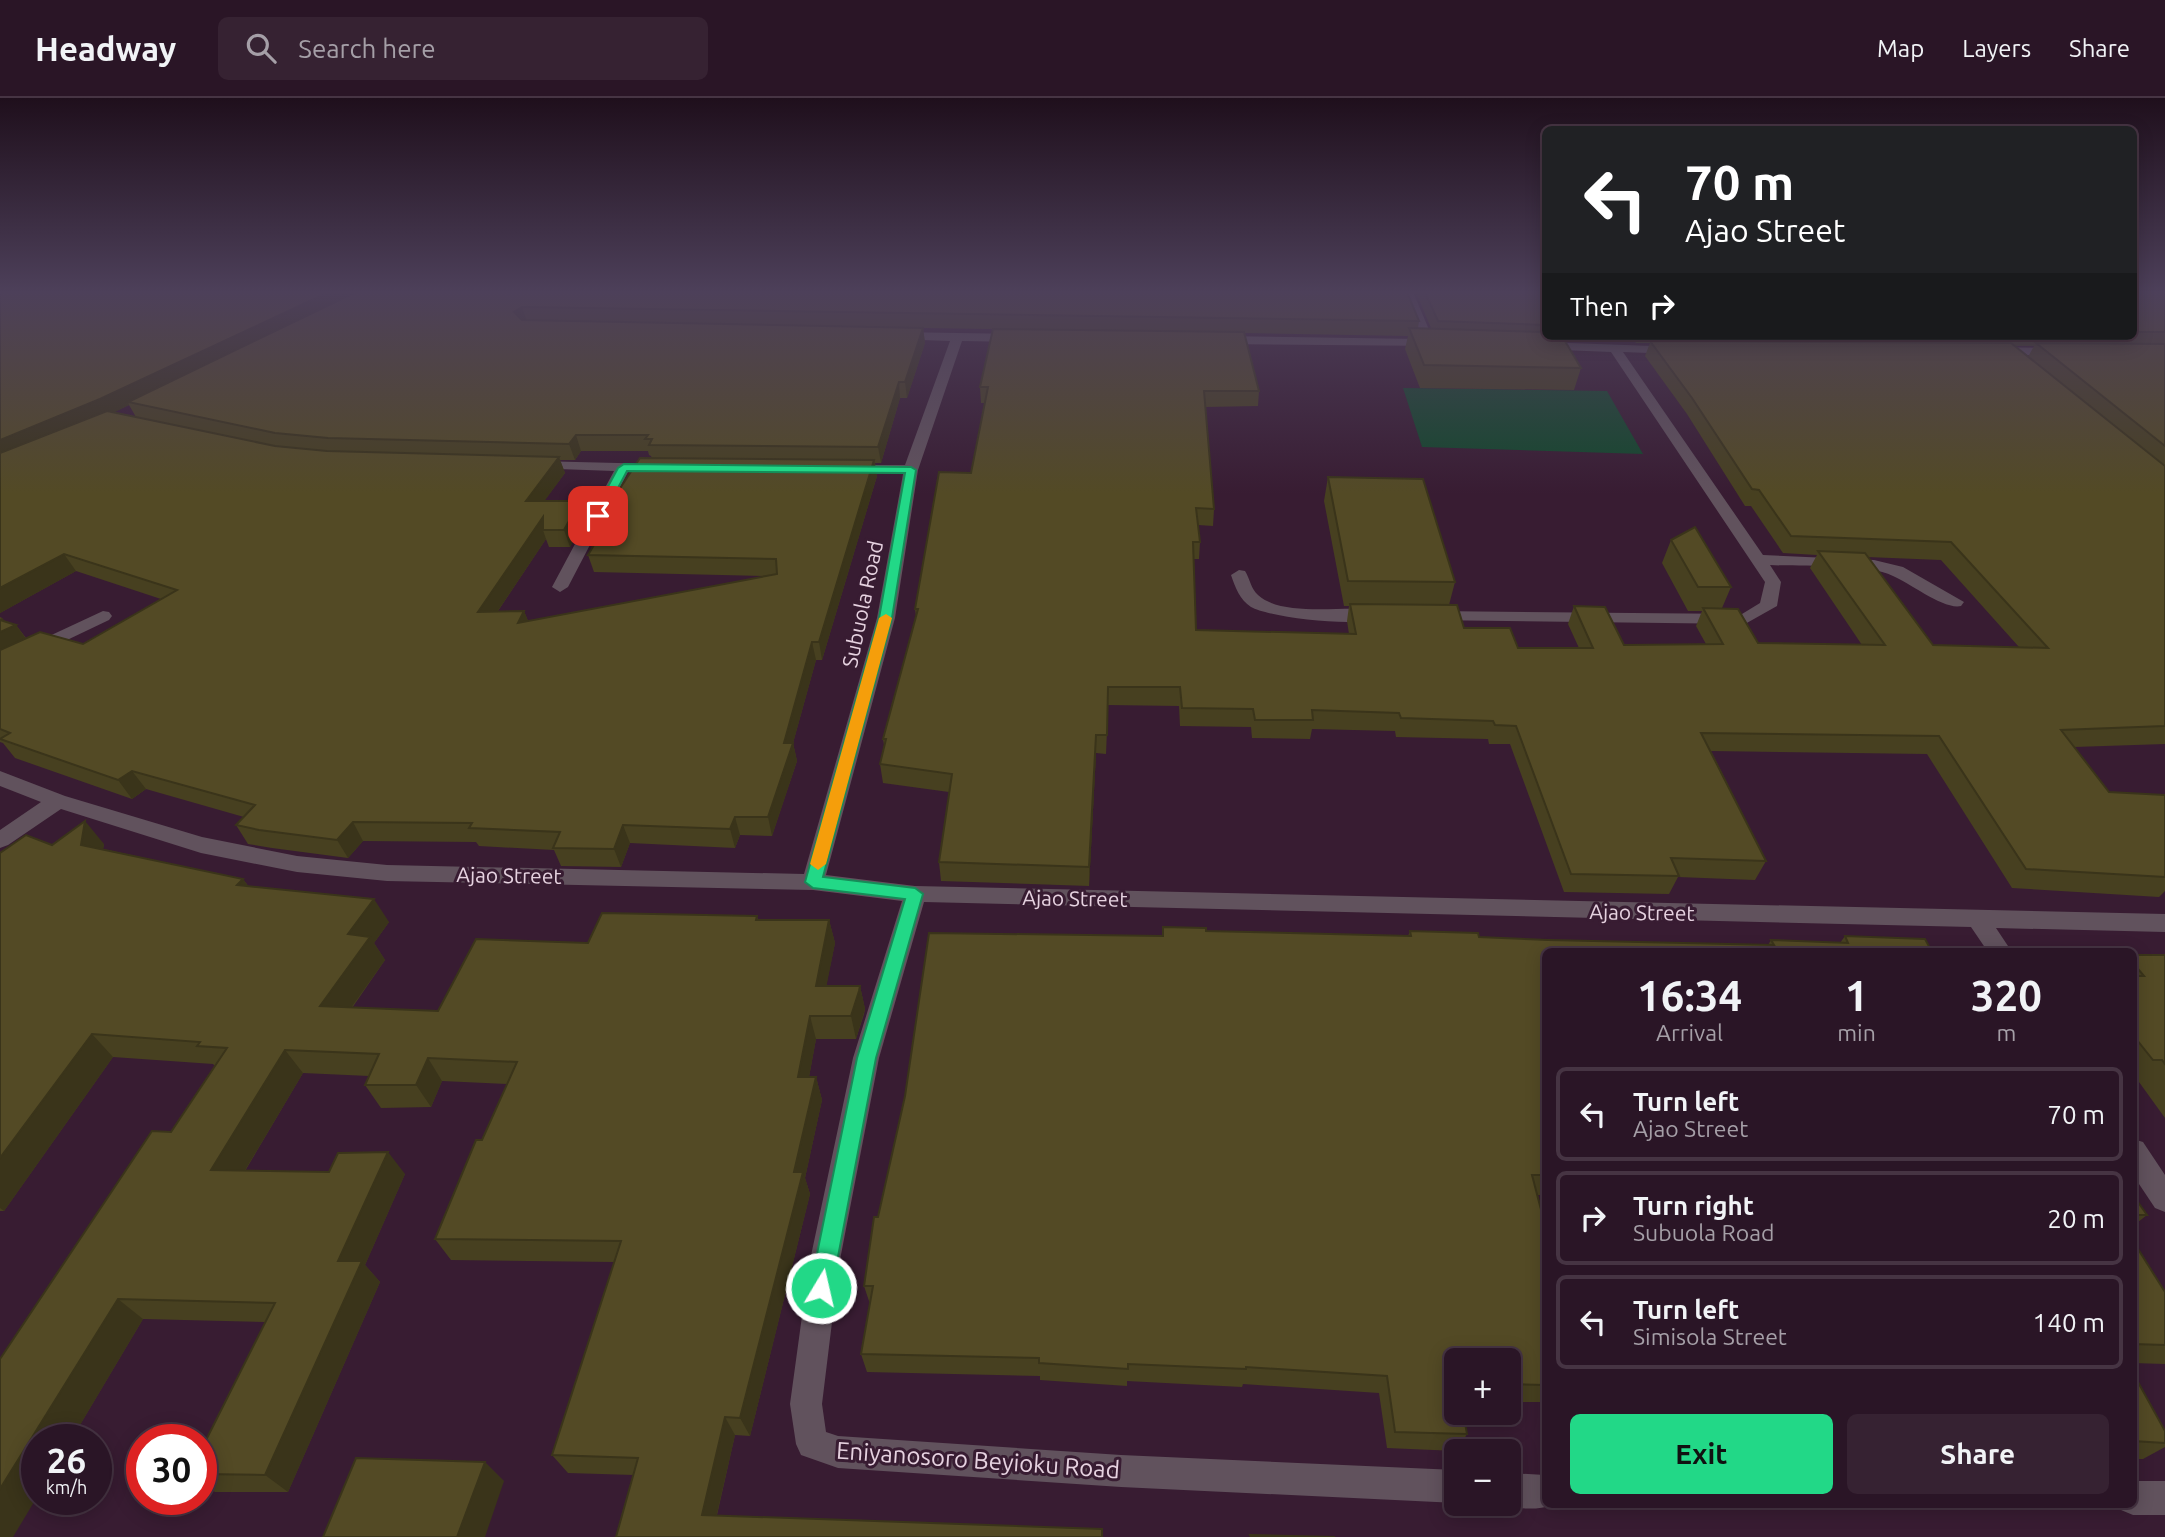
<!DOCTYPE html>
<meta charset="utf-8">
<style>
:root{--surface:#2a1526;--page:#362232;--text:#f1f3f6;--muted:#a59fa7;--line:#463443;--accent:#22d887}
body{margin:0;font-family:Ubuntu,sans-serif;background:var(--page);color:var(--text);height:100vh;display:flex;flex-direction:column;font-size:26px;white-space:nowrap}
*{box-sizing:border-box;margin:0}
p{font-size:23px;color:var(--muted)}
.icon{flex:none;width:38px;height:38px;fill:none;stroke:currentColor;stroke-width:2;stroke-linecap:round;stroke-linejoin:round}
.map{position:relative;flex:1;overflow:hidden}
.side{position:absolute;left:1542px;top:850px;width:595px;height:560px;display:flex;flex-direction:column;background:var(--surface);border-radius:10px;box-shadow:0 4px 18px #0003,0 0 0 2px var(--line)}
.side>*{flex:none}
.hud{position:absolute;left:1542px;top:28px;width:595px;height:214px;border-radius:10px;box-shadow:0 4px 18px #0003,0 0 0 2px var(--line);background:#202124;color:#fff;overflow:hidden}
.fabs{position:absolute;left:1444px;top:1250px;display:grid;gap:14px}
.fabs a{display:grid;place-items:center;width:77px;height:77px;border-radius:10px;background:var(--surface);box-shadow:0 4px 18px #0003,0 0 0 2px var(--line);font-size:35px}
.speed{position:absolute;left:21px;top:1326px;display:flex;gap:14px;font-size:35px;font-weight:700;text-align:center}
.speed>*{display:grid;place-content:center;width:91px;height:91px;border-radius:50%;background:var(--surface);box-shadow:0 4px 18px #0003,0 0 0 2px var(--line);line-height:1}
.speed small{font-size:18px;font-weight:400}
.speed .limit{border:10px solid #d22;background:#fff;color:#111}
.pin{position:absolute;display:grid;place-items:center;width:60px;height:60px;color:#fff;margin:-30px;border-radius:14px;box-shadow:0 4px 10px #0006}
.me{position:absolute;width:77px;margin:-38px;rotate:9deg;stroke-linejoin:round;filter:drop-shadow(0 0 5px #0008)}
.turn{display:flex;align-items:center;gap:24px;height:147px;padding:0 28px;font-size:32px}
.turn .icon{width:91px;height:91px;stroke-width:2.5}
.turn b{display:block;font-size:49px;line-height:60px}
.then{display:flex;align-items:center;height:66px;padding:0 28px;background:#0003;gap:14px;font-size:26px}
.eta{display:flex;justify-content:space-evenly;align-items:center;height:119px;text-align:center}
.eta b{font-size:42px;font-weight:700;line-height:49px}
.button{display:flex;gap:14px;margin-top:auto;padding:14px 28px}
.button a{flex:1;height:80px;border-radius:10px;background:var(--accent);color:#111;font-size:28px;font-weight:700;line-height:80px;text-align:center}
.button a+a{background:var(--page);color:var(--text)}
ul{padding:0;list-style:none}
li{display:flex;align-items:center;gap:21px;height:94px;margin:0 14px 10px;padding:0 14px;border:4px solid var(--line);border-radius:10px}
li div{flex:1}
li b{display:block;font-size:26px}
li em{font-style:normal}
header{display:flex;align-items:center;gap:42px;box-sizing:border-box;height:98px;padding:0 35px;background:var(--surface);border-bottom:2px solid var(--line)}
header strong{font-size:33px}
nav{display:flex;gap:38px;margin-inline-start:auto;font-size:24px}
.search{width:490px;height:63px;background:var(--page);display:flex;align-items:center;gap:18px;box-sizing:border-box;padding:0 24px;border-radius:10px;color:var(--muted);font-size:26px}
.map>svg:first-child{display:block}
.green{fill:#13472c}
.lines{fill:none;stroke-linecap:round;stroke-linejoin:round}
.street{fill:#61525d;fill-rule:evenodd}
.wall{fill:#474020;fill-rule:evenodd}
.shaded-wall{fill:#3a341a}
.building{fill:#534a25;stroke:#3a341a;stroke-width:2}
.route{fill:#22d887;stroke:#168c58;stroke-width:2}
.slow{fill:#f59e0b}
.labels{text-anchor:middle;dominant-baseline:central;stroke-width:6;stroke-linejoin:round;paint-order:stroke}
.street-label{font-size:21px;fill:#e6d2e0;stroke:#381c32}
.near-street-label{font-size:24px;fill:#e6d2e0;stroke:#381c32}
</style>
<header>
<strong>Headway</strong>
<div class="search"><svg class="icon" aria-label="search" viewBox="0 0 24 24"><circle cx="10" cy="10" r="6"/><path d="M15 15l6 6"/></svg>Search here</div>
<nav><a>Map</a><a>Layers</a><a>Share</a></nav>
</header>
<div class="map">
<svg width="2165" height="1439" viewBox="0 0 2165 1439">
<rect width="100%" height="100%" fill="#381c32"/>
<path class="green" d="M1403,290L1607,293L1643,356L1422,349Z"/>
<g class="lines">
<g class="street">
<path d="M1401,194H1413L1433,241L1439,242V248L1219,246L1213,242L1219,238L1420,241Z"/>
<path d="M897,234L1019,236L1025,240L1019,244L962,243L918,372L895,520L826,777L915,788L2165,816V834L1996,830L2012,854H1988L1971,829L924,804L879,960L839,1167L822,1306L826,1334L838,1338L1121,1357L1456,1372L1457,1405L1121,1389L838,1370L801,1357L796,1346L790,1306L809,1167L853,960L902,803L813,792L387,783L297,774L201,755L61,711L8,747L0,750V732L41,704L0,688V673L65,698L202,739L297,758L387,767L804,776L877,520L903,376L846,375L839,371L846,367H905L950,243L893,241L891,238Z"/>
<path d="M1541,244L1680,249V255L1676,256L1623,254L1763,457L1874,462L1903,469L1964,504L1961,508C1944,512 1910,485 1893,478C1866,465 1802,469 1770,467L1781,484L1777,508L1745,526L1427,522L1424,518L1433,513L1742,516L1760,505L1765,484L1611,254L1537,251V245Z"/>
<path d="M1992,249L2058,250L2064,254L2058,258L1988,256V250Z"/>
<path d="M535,363L660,366L667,370L660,374H628L568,489L560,494L552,489L614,373L530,370L528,367L530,364Z"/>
<path d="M1239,472L1245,473C1250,481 1251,491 1258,497C1287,524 1370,501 1385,517C1371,532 1270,520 1251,509C1240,502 1235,489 1231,477Z"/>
<path d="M103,513L109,514L112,518L109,522L0,574V561Z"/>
<path d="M2133,1041L2143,1044L2165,1077V1114L2155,1110L2133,1077Z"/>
<path d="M1508,1375L1545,1377V1407H1551C1538,1413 1513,1411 1500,1405H1508Z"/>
<path d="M2133,1383H2165V1417H2133L2121,1412L2119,1407H2133Z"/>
</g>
</g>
<g class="wall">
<path d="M0,194L1419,223L1418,230H1431L1416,194H1545V238H2133V194H2165V646L2074,649L2109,694L2165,697V793L2159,799L2012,790L1927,656L1711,653L1766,763L1755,782L1678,779L1669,796L1564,794L1510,646H1489L1488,641L1396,639L1395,633L1312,631L1310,641L1252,640L1251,629L1180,628L1179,608L1108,607L1106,656L1096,655L1089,788L941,783L939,764L949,694L883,685L880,666L884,647L883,641L916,518L915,511L971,375L985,305H981L980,289L993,231L923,230L925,245L907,300H900L881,365H875L877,378L822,562H816L793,645L797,663L772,738L740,737L735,750L630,745L621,769L561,768L554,752L479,748L476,744L363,743L348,760L272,750L248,746L236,727L244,719L146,691L132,701L15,660L3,645L0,644V519L2,520L5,524L16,527L26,540L83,546L161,501L76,473L0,515ZM1244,235L1408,238L1405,251L1420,290L1574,292L1581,270L1562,238L1632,239L1636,245H1650L1645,258L1687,316L1745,408H1751L1783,455L1817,457L1810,470L1862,547L1758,545L1722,510L1731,489L1671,442L1662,465L1688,513H1702L1696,528L1706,546L1624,547L1574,508L1568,526L1579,550H1518L1464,530L1449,507L1455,484L1328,379L1324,403L1344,508H1349L1347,523L1349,536L1196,532L1194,461H1199L1200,444L1198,427L1213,428L1214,411L1205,309L1258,308L1259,293ZM2014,248H2034L2028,259ZM129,307L136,319L114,314ZM581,353H648L649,357L651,358L652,360L611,404L586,432L592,449L588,457L594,474L768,478L528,523L524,513H498L546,441L549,449H570L585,420L544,403L565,375L560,362H575ZM1867,459L1941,462L2019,549L1933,547Z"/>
<path d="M104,746L103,751L243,781L249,789L389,824L374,845L385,862L352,910L438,913L588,845L757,818L758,822H829L835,845L826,888H860L865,911L864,916L856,941H816L809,979H816L822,1002L805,1080L810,1096L750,1338L735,1337L717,1417L616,1439L634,1377L568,1375L552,1357L614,1164L451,1162L435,1141L482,1042L507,986L442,983L431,1009L381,1010L365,987L369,978L303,975L245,1073L405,1076L365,1167L380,1184L288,1394H215L201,1384V1352L265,1224L143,1221L71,1342L171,1034L215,968L213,966L113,959L4,1113H0V755L52,747Z"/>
<path d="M1163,829L1206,833L1408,838L1410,833L1479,839L1548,842L1768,847L1771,842L1840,845L1845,838L1932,854H1545V1097H1538L1545,1127V1304H1508V1262H1456V1314L1467,1336L1457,1353L1387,1350L1379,1295L1243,1286L1242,1289L1127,1283V1288L1040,1282V1278L867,1274L861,1256L870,1206L864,1188L878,1119L905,998L1162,838Z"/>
<path d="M2133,857H2165V1020L2139,984H2133Z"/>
<path d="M2133,1097L2147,1117L2133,1128Z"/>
<path d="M2133,1143L2165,1194V1266L2133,1265Z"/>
<path d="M2133,1275L2165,1333V1349L2143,1361H2133Z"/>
</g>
<g class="shaded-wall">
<path d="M329,194H366L128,304L129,307L109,317L0,363V342Z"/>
<path d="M522,209L527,223L519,229L514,214Z"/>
<path d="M923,230L925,245L907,300L905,284Z"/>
<path d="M899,284L900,300L881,365L878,349Z"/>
<path d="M576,337L581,353L575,362L569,346Z"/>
<path d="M559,359L565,375L532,420L526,403Z"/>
<path d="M874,362L877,378L822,562L819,544Z"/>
<path d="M580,403L585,420L570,449L564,432Z"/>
<path d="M543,419V432L546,441L485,532L478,514Z"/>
<path d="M64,456L76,473L0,515V490Z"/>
<path d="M524,513L531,530L518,525Z"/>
<path d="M2,520L10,529L16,527L29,545L0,558V521Z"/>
<path d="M812,544L816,562L793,645L797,663L772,738L768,719L784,645Z"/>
<path d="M1096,637V655L1089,788V769Z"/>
<path d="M132,673L146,691L132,701L118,682Z"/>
<path d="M735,719L740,737L735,750L730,731Z"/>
<path d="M85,723L104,746L100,770L81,747Z"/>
<path d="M353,724L363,743L348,760L337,742Z"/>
<path d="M623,727L630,745L621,769L614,751Z"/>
<path d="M243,781L260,804L237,787Z"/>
<path d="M374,801L389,824L374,845L385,862L336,931L320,908L348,836Z"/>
<path d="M829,822L835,845L822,911L816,888Z"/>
<path d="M860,888L865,911L856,941L851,918Z"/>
<path d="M810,918L816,941L805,1001L798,979Z"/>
<path d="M92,936L113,959L4,1113L0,1110V1060Z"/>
<path d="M285,952L303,975L232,1094L211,1072Z"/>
<path d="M428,960L442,983L431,1009L416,987Z"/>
<path d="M816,979L822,1002L805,1080L810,1096L750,1338L740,1320Z"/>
<path d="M388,1054L405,1076L365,1167L380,1184L288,1394L265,1377L338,1163Z"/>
<path d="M118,1201L143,1221L71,1342H37V1399L13,1439H0V1391Z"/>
<path d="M725,1319L735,1337L713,1433L702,1417Z"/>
<path d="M485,1364L504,1383L485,1439H457Z"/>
</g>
<g class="building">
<path d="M0,194H329L100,301L0,342Z"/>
<path d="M356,194H1407L1419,223L522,209L514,214L522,222L923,230L905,284H899L878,349L649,347L652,341H645L648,337H576L569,346L328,340L275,335L128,304Z"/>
<path d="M1425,194H1545V227L1438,223Z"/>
<rect x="2133" y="194" width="32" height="40"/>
<path d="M1409,230L1545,234V238H1562L1581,270L1424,267Z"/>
<path d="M993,231L1244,234L1259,293H1204L1214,411L1196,410L1200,444H1193L1196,532L1356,536L1350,506L1457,507L1464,530H1510L1518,550H1593L1574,508L1605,509L1624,547L1723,546L1703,510L1738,511L1758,545L1885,547L1818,453L1865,455L1933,547L2048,550L1951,444L1791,438L1759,392L1752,391L1692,300L1650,243L2011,245L2165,368V628L2061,632L2109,694L2165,697V779L2026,771L1939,638L1701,635L1766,763L1671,760L1679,778L1571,776L1516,628L1495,627L1493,623L1401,620L1399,615L1312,612L1313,622H1255L1253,611L1182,610L1180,589H1108L1107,637H1096L1089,769L939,764L952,676L880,666L886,641H883L918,511H915L939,374L971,375L988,289H980Z"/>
<path d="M2036,245L2165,246V348Z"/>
<path d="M107,313L275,348L327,353L559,359L526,403H580L564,432H543V419L478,514L524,513L518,525L777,476L776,461L588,457L603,432H586L601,404H611L640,360L874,362L819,544H812L784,645H793L768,719H735L730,731L623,727L614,751L553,750L560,734L469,730L472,725L353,724L337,742L259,732L236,727L255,707L132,673L118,682L0,641L10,635L0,631V552L40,534L83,546L177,492L64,456L0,490V355Z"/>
<path d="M1328,379L1423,381L1455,484L1348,483Z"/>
<path d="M1695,429L1731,489H1698L1671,442Z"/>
<path d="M0,522L16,527L0,534Z"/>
<path d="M85,723L81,747L243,781L237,787L374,801L348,836L370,839L320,908L438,913L476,841L588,845L602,815L757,818L756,822H829L816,888H860L859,893L851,918H810L798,979H816L794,1074H803L740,1320L725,1319L702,1417L1102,1431V1439H616L638,1360L552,1357L621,1143L435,1141L476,1042H482L517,964L428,960L416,987H365L379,956L285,952L211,1072L329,1074L338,1055L388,1054L338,1163H362L265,1377L201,1376V1352L275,1205L118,1201L0,1391V1261L152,1033L171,1034L227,950L197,948L200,944L92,936L0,1060V755L26,737L52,747Z"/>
<path d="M1163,829L1206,830V833L1411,838L1410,833L1478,835L1479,839L1548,842L1774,847L1771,842L1848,845L1845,838L1925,841L1932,854H1545V1077H1532L1545,1127V1287L1508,1286V1262H1456V1314H1463L1467,1336L1395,1334L1387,1278L1246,1269V1271L1128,1266V1271L1039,1265V1260L861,1256L873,1188H864L874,1119H878L905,998L929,835L1163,838Z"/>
<path d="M2133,857H2165V966L2162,962H2153L2133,937V878H2144L2133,865Z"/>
<path d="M2133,1097L2147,1117H2133Z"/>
<path d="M2133,1143L2165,1194V1247L2133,1246Z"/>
<path d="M2133,1275L2165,1333V1345L2133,1343Z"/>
<path d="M356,1360L485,1364L457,1439H323Z"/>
<path d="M1250,1437L1335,1439H1251Z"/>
</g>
<linearGradient id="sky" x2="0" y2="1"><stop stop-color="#1f0f1c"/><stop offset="0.49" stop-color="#4d405a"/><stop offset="1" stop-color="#4d405a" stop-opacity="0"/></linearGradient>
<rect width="2165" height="396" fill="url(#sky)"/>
<path class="route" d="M624,366L911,369L916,372L892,520L823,779L915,790L923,796L876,960L832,1190L829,1198L821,1201L813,1198L810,1190L857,960L905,801L813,790L805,784L879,520L905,375L627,373L602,420H594L592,418L618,370Z"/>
<path class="slow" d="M886,516L892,520L826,766L818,772L810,766L879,520Z"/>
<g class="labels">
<g class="street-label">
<text transform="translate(862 506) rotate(-78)">Subuola Road</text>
<text transform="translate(509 777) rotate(1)">Ajao Street</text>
<text transform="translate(1075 800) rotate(1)">Ajao Street</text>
<text transform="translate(1642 814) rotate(1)">Ajao Street</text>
</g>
<g class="near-street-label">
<text transform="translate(978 1362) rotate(4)">Eniyanosoro Beyioku Road</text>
</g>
</g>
</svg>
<div class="fabs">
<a>+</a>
<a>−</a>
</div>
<div class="speed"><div>26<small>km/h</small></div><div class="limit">30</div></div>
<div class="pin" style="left:598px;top:418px;background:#d93025"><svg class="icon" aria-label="arrive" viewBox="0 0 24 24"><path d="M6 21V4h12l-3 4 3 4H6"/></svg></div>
<svg class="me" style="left:821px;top:1190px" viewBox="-20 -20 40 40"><circle r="17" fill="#22d887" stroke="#fff" stroke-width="3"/><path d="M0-11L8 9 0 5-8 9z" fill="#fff"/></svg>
<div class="hud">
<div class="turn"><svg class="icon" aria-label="left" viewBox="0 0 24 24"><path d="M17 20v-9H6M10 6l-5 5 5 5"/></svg><div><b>70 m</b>Ajao Street</div></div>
<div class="then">Then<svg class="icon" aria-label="right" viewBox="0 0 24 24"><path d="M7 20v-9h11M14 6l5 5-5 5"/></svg></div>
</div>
<section class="side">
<div class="eta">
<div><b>16:34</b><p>Arrival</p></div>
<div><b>1</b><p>min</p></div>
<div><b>320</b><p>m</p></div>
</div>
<ul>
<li><svg class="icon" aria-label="left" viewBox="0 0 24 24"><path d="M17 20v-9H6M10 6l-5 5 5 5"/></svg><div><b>Turn left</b><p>Ajao Street</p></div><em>70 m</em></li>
<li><svg class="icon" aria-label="right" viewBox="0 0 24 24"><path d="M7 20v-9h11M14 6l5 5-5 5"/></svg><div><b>Turn right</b><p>Subuola Road</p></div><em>20 m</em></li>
<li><svg class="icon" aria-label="left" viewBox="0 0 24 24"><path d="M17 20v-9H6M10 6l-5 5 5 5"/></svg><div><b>Turn left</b><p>Simisola Street</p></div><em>140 m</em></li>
</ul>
<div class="button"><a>Exit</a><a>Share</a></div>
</section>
</div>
